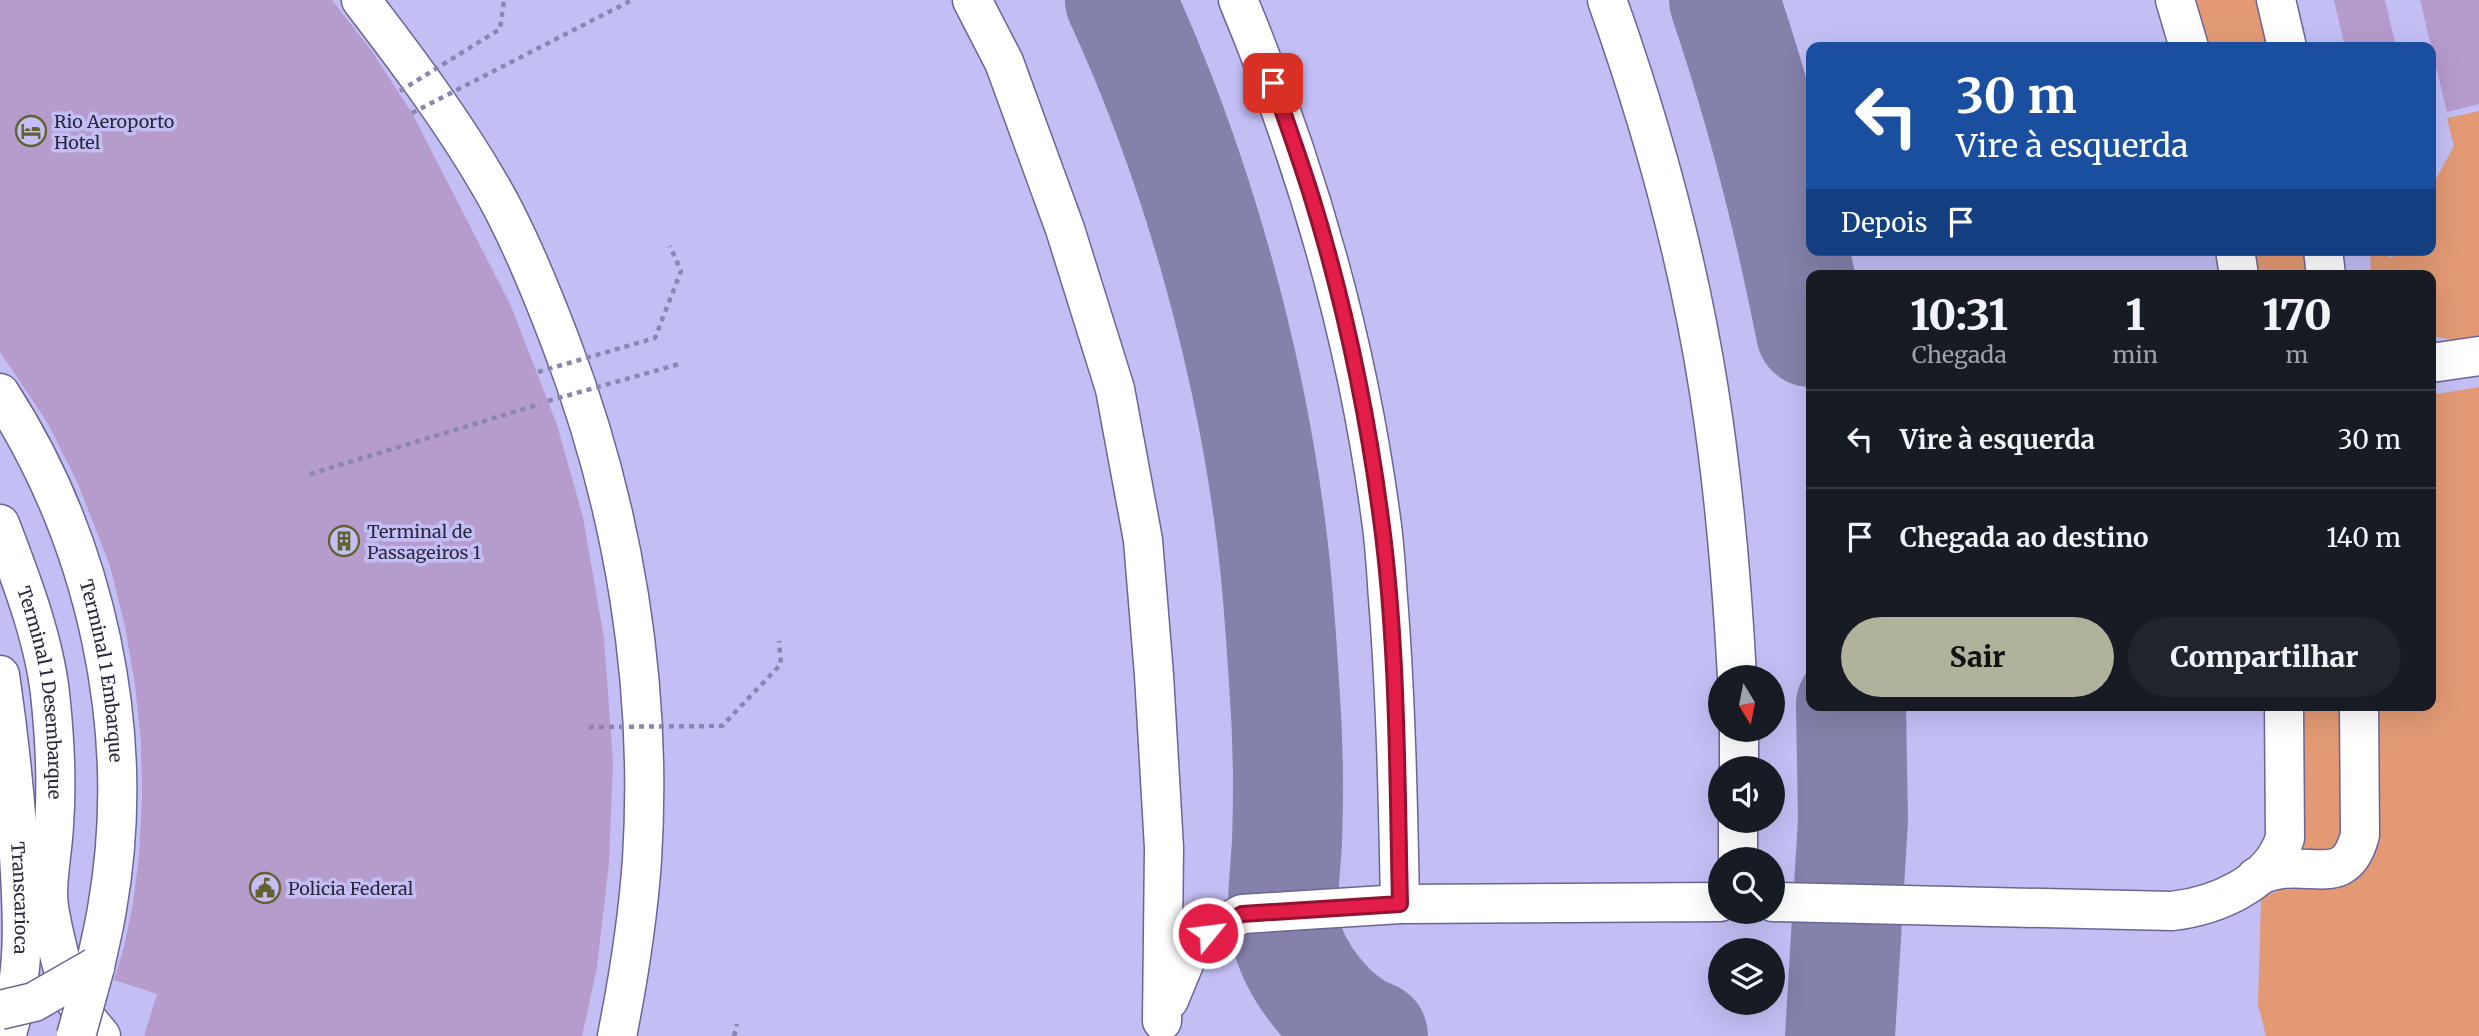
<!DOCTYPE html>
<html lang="pt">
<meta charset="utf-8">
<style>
:root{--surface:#171b24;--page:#20242c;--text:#f1f3f6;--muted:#9ea1a6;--line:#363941;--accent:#b1b29c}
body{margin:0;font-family:Merriweather,serif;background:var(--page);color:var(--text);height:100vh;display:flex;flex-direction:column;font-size:26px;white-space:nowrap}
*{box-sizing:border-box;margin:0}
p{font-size:23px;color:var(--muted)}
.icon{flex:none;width:38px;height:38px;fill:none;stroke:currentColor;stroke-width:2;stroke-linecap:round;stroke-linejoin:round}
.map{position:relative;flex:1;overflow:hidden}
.drawer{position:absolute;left:1806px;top:270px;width:630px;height:441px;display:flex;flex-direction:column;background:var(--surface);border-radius:14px;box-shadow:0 7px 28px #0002}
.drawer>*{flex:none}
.guide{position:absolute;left:1806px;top:42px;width:630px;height:214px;border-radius:14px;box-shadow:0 7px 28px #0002;background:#1a4fa0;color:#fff;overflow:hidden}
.needle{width:46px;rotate:170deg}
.tools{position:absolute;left:1708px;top:665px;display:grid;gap:14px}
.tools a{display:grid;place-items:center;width:77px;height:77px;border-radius:50%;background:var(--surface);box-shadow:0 7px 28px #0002;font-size:35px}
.pin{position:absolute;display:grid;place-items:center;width:60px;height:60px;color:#fff;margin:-30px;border-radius:14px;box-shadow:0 4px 10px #0006}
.me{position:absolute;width:77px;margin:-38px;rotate:61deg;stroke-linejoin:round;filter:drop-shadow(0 0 5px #0008)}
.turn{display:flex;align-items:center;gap:24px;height:147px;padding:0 35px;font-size:32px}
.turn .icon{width:91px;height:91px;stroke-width:2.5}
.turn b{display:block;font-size:49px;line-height:60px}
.then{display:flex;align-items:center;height:66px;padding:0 35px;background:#0003;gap:14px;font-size:26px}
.eta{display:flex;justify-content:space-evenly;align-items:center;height:119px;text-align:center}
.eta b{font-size:42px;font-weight:800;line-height:49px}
.action{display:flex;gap:14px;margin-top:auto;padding:14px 35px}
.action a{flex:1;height:80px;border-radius:42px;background:var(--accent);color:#111;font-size:28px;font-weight:800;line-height:80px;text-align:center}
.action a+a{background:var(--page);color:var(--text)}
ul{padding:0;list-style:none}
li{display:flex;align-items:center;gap:21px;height:98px;padding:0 35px;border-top:2px solid var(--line)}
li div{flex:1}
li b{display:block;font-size:26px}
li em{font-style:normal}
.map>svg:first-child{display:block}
.green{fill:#e39a74}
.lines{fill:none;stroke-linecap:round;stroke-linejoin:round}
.taxiway{stroke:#8481aa;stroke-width:110}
.building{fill:#b69bcd}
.minor-casing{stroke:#6a6596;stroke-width:41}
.path{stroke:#8986af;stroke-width:4.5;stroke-dasharray:5 5;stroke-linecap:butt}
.minor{stroke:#fff;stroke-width:38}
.minor-bridge-casing{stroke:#6a6596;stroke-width:41;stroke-linecap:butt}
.path-bridge{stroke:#8986af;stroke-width:4.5;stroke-dasharray:5 5;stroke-linecap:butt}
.minor-bridge{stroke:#fff;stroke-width:38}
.route-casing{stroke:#92132f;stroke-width:18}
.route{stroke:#e11d48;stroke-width:12}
.labels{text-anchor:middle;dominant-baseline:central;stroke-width:7;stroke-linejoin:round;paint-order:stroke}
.poi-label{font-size:18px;fill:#29273c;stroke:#c3bff5;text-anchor:start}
.street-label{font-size:18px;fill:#29273c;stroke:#c3bff5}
</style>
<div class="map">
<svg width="2479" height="1036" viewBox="0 0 2479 1036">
<rect width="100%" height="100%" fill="#c3bff5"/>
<g class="green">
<path d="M2190,0H2259L2270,47H2202Z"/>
<path d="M2479,111V337L2456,340L2431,336V275H2371L2370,250H2377L2392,258L2397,250H2431V188L2454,146L2447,118Z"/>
<path d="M2247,250H2305L2307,275H2251Z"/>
<path d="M2479,387V1036H2266L2258,1005L2261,898L2280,890L2339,887L2358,879L2374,857L2380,834L2378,705H2431V395Z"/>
<path d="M2298,705H2346L2348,766L2339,851L2309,856L2301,849L2299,837Z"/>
</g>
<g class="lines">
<g class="taxiway">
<path d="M1120,0C1196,165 1250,358 1272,539C1278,586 1281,634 1284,682C1288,735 1289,788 1287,841C1286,866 1280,907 1285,929C1294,972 1333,1021 1373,1036"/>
<path d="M1724,0C1761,109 1789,220 1811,332"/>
<path d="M1840,1036L1853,820L1851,705"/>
</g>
</g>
<g class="building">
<path d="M0,0H332L371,50L412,113L511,306L557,425L583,517L604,638L613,762L609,863L597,967L582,1036H144L157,994L114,980L124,947L133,903L139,856L142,797L141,743L135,685L125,627L110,566L78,484L47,422L0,352Z"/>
<path d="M2334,0H2385L2396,47H2345Z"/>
<path d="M2420,0H2479V104L2447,112Z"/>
</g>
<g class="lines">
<g class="minor-casing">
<g id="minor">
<path d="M361,0C407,60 453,121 491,187C518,233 542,293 561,343C624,508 653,684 642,860C638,916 628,981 617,1036"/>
<path d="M972,0L1004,62L1065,229L1115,389L1143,540L1154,675L1164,848L1162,1021"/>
<path d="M1238,0C1308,168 1357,338 1381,519C1385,545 1386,572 1388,598C1396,700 1398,802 1400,904"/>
<path d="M1607,0C1652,126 1688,258 1709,391C1724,486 1732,582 1737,677"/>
<path d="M2175,0L2189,47"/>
<path d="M2276,0L2287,47"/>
<path d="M2235,250L2239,275"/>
<path d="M2323,250L2326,275"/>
<path d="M2431,363L2479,356"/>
<path id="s1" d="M0,393C97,543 138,733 107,909C104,928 99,947 95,967"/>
<path id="s2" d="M0,524C21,579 46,643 51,703C55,743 57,784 54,825C53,848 48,871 48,894C48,913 63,975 71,992C78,1009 89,1022 101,1036"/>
<path id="s3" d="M0,675C8,729 14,784 18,840C22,907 28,971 6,1036"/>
<path d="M1739,768V730"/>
<path d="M1738,859V821"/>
<path d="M2256,877C2264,873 2272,870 2282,869C2320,865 2347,884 2360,835L2359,705"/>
<path d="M1773,902L2172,911C2216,906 2271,883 2285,838L2284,705"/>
<path d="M1169,1000L1186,959L1207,933L1242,914L1400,904L1720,902"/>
</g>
</g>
<g class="path">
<path d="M310,474L540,404"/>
<path d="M734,1036L737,1024"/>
</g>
<use href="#minor" class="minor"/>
<g class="minor-bridge-casing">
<g id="minor-bridge">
<path d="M0,1010L34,1002L95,967"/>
<path d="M76,1036L95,967"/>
</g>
</g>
<g class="path-bridge">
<path d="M400,91L500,29L504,0"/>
<path d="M412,113L632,0"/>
<path d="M538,372L655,338L681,271L670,246"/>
<path d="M548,401L683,363"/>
<path d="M589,727L722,726L781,664L779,641"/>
</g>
<use href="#minor-bridge" class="minor-bridge"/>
</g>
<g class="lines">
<g class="route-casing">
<path id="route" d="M1208,933L1242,914L1400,904C1397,777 1398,645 1381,519C1367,411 1344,302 1312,198C1300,159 1286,121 1273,83"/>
</g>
<use href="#route" class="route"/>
</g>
<defs>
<g id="hotel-ring" transform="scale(1.575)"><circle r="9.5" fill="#c3bff5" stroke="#62622e" stroke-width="1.5"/><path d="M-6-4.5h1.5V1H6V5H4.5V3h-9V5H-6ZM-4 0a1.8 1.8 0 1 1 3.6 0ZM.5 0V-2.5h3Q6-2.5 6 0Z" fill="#62622e"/></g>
<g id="building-ring" transform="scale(1.575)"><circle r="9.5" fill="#c3bff5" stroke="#62622e" stroke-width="1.5"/><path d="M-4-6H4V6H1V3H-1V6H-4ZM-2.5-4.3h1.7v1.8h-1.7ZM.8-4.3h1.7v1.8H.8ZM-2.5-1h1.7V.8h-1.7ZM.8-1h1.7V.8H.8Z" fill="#62622e"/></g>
<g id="civic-ring" transform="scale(1.575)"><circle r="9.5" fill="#c3bff5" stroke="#62622e" stroke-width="1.5"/><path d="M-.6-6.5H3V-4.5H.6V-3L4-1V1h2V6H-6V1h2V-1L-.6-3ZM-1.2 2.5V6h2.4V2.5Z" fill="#62622e"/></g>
</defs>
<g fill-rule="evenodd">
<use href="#hotel-ring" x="31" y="131"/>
<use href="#building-ring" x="344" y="541"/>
<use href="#civic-ring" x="265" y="888"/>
</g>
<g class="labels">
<g class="poi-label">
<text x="54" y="121">Rio Aeroporto<tspan x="54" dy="21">Hotel</tspan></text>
<text x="367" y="531">Terminal de<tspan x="367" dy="21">Passageiros 1</tspan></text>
<text x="288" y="888">Policia Federal</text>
</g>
<g class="street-label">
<text stroke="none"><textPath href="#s1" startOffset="299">Terminal 1 Embarque</textPath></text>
<text stroke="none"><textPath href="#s2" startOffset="175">Terminal 1 Desembarque</textPath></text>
<text stroke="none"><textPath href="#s3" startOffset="224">Transcarioca</textPath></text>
</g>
</g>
</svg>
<div class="tools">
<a><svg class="needle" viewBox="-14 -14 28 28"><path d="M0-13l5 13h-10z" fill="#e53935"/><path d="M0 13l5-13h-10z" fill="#9ea1a6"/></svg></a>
<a><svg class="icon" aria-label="sound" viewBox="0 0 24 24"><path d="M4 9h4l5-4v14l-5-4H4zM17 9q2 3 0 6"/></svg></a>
<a><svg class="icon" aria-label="search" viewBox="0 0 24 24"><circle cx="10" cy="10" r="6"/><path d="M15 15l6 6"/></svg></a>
<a><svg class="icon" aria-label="layers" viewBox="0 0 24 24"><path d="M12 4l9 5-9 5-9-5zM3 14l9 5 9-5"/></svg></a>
</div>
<div class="pin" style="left:1273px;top:83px;background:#d93025"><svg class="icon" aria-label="arrive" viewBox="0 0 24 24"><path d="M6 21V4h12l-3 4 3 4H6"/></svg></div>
<svg class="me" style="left:1208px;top:933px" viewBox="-20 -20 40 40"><circle r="17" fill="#e11d48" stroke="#fff" stroke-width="3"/><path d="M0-11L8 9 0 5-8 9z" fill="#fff"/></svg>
<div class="guide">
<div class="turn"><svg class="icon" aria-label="left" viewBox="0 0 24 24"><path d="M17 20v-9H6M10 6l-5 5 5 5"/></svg><div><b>30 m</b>Vire à esquerda</div></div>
<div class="then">Depois<svg class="icon" aria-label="arrive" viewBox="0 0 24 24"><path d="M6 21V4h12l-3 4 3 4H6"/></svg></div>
</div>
<section class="drawer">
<div class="eta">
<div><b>10:31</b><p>Chegada</p></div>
<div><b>1</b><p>min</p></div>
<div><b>170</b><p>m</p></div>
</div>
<ul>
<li><svg class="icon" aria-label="left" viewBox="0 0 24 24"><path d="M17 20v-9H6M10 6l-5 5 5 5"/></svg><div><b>Vire à esquerda</b></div><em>30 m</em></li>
<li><svg class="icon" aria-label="arrive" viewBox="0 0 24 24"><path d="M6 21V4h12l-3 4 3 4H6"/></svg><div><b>Chegada ao destino</b></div><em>140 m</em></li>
</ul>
<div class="action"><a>Sair</a><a>Compartilhar</a></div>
</section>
</div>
